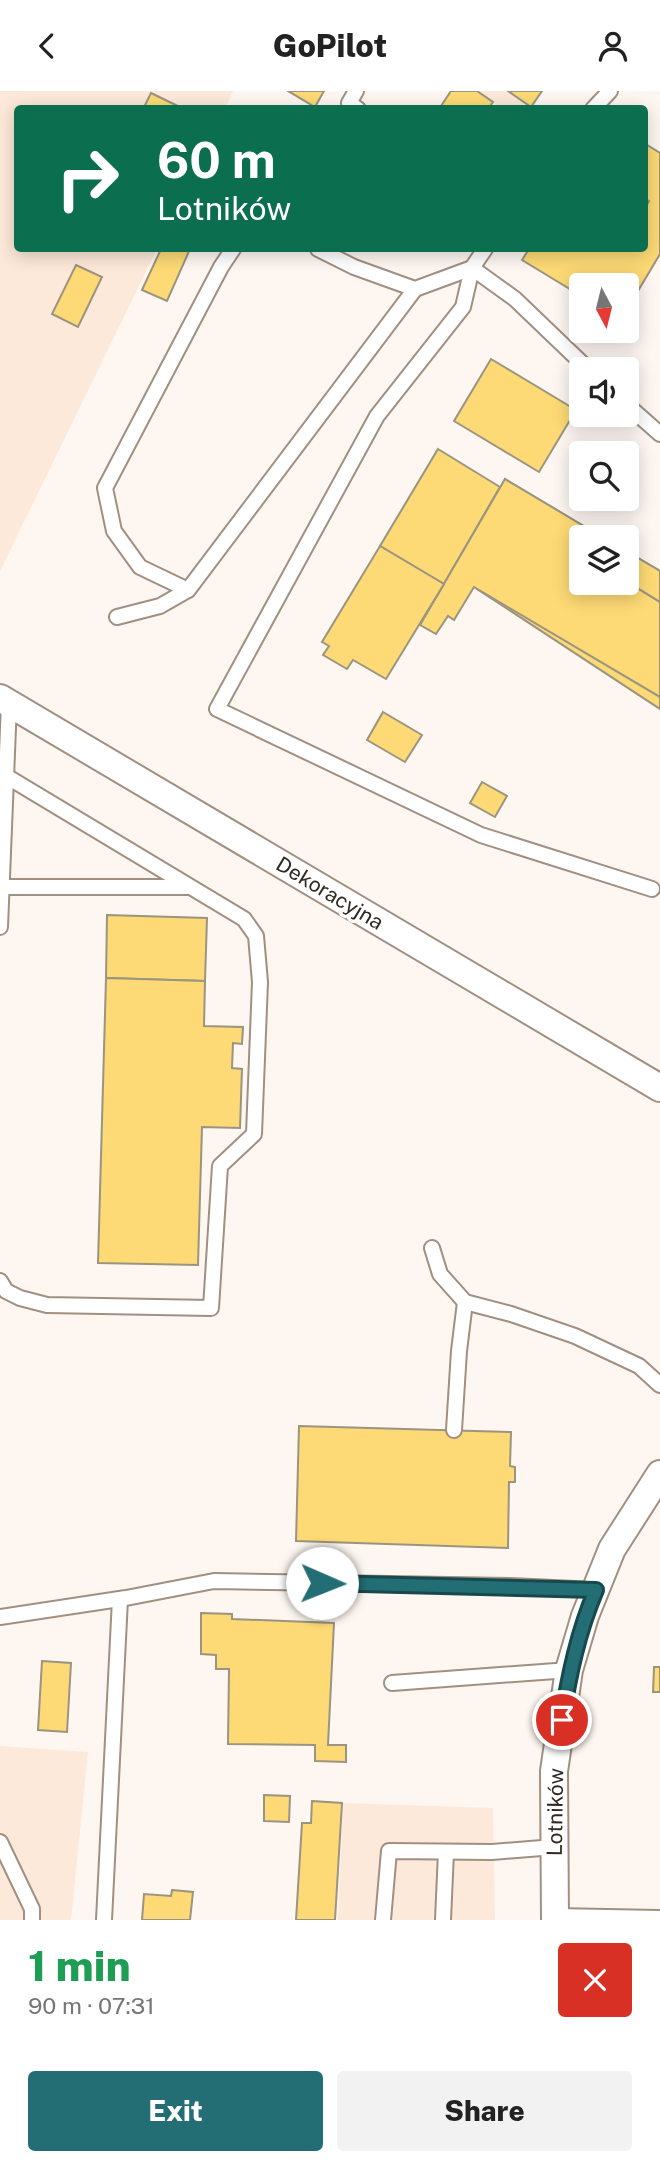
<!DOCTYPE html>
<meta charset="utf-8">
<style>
:root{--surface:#fff;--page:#f2f2f2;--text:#222;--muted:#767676;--accent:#236e74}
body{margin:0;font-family:"Public Sans",sans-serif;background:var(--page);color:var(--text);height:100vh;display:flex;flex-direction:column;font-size:26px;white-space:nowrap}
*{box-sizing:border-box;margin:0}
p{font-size:23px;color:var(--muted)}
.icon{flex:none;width:38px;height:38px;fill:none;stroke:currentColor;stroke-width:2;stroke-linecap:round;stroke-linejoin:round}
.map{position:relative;height:1829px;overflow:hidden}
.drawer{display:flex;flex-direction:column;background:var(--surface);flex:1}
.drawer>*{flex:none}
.banner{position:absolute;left:14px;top:14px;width:634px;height:147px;border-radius:7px;box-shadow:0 4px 18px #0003;background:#0b6e4f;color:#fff;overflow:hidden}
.needle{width:46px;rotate:173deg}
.controls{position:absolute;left:569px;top:182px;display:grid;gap:14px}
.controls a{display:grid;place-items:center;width:70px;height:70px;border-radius:7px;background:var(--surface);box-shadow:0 4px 18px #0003;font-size:35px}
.pin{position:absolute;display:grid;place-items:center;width:60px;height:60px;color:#fff;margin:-30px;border:4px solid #fff;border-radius:50%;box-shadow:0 2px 7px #0007}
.me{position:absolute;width:77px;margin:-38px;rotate:91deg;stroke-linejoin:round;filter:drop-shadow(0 0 5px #0008)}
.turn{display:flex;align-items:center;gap:24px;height:147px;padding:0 28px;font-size:32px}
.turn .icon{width:91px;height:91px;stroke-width:2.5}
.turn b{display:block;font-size:49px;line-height:60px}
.round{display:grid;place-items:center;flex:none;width:74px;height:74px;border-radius:7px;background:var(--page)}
.head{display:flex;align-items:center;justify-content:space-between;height:119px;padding:0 28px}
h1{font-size:42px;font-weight:800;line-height:52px;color:#1e9e55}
.primary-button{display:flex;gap:14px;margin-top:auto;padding:14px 28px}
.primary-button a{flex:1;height:80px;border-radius:7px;background:var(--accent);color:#fff;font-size:28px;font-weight:800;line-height:80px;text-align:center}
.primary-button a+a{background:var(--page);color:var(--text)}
header{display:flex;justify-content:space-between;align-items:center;height:91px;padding:0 28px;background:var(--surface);font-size:32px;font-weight:800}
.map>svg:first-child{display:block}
.built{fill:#fce9d9}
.building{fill:#fdda75;stroke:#9a9481;stroke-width:2}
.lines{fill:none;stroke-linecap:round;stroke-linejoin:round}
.service-casing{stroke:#a09082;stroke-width:18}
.minor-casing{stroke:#a09082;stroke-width:30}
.service{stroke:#fff;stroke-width:14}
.minor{stroke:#fff;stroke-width:26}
.route-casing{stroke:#17484b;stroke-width:18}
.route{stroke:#236e74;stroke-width:12}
.labels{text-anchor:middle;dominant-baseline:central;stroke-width:7;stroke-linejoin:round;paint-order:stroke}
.street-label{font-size:21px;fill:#2f2923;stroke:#fff}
</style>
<header><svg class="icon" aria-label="back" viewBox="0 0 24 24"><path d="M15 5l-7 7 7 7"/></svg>GoPilot<svg class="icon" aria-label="person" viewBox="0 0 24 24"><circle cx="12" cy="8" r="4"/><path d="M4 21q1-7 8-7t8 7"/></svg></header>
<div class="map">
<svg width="660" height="1829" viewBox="0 0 660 1829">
<rect width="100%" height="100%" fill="#fef7f1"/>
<g class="built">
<path d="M0,0H233L225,17L18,18V158H157L0,480Z"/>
<path d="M474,0H542L530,18L501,17Z"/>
<path d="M0,1655L88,1661L71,1829H0Z"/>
<path d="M343,1712L493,1717L495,1829H338Z"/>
</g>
<g class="building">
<path d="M288,0H324L315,16Z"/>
<path d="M451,0H477L493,11L488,18H439Z"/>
<path d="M508,0H542L531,16Z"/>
<path d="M151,2L184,18H143Z"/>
<path d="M644,52L660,62V163L629,215L626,214V194H593L586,190L583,194H581L578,203L522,169L529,158H644V119L649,110L644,107Z"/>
<path d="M161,158H190L167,210L142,199Z"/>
<path d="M76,174L102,186L78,236L52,223Z"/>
<path d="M491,268L576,319L539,381L454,330Z"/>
<path d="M438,358L500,396L444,493L380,455Z"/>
<path d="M505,388L602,446H581V492H626V460L660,480V618L474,496Z"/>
<path d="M505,388L602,446H581V492L626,490L660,511V606L474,496L454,529L448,525L436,543L420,534Z"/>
<path d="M380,455L444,493L386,588L353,569L347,578L323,564L329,555L322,551Z"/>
<path d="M626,460L660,480V511L626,490Z"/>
<path d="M383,621L422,644L405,671L367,649Z"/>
<path d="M482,691L507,705L495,726L470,712Z"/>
<path d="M107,824L207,827L205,890L106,887Z"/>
<path d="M106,887L205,890L204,935L243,936L242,953L233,952L232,977L242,978L240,1037L202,1036L198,1174L98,1172Z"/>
<path d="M299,1335L511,1341L510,1375L515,1376V1391H509L508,1457L296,1450Z"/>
<path d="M201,1522L232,1523V1528L334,1532L328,1654H346V1671L315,1670V1654L228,1653L229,1578H216V1564L201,1563Z"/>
<path d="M42,1570L71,1572L67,1641L38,1639Z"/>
<path d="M654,1576H660V1601H653Z"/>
<path d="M264,1704L290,1705L289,1731L264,1730Z"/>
<path d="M312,1710L342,1712L335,1829H296L302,1732H311Z"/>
<path d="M172,1799L193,1801L190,1829H142L144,1803L171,1805Z"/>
</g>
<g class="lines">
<g class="service-casing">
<g id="service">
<path d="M356,0L349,12L358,18"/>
<path d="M593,18L610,0"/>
<path d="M318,158L354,176L415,198L472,177L515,208L588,278"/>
<path d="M485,158L472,177L463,216L377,325L217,618L481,744L652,798"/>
<path d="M626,313L660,343"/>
<path d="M188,499L140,476L114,440L105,397L221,176L233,158"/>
<path d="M117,526L160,515L188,499L415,198"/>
<path d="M2,796H189"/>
<path d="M0,836L9,612"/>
<path d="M432,1157L440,1183L465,1211L511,1223L575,1245L639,1275L660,1294"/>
<path d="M0,1190L6,1200L20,1207L47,1214L211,1217L220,1075L254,1043L260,891L256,845L244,828L6,685"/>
<path d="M454,1339L459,1260L465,1211"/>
<path d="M0,1526L126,1507L214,1490L511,1495L596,1499"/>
<path d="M392,1592L569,1579"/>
<path d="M0,1751L32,1818V1829"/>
<path d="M555,1825L660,1827"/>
<path d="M104,1829L120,1508"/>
<path d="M383,1829L389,1760L492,1761L554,1756"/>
<path d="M443,1829L446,1761"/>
</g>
</g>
<g class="minor-casing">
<g id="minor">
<path d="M0,607L660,997"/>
<path d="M555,1829L554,1680L569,1579L585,1525L612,1458L660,1383"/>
</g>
</g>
<use href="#service" class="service"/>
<use href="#minor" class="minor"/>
</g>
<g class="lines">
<g class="route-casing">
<path id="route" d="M322,1492L596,1499C578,1541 569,1584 562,1629"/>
</g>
<use href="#route" class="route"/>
</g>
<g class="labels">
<g class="street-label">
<text transform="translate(330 802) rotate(31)">Dekoracyjna</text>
<text transform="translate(555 1721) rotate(-89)">Lotników</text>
</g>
</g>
</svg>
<div class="controls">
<a><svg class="needle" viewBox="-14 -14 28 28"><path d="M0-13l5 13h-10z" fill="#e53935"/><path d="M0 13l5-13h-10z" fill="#767676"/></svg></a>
<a><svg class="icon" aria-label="sound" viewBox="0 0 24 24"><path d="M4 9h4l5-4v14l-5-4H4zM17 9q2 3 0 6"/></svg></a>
<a><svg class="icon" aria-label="search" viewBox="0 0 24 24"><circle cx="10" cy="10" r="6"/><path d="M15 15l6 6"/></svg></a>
<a><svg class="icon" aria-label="layers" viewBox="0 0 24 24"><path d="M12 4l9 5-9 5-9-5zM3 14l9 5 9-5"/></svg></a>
</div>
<div class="pin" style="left:562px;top:1629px;background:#d93025"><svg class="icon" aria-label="arrive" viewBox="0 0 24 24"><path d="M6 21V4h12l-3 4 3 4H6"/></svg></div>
<svg class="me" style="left:322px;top:1492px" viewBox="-20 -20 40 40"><circle r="19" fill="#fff"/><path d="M0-13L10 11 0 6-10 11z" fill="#236e74"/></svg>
<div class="banner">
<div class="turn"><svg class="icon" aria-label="right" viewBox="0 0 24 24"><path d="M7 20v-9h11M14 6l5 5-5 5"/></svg><div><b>60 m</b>Lotników</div></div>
</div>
</div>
<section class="drawer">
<div class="head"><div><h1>1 min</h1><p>90 m · 07:31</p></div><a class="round" style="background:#d93025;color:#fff"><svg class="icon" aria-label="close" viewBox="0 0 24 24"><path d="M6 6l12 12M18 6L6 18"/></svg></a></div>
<div class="primary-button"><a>Exit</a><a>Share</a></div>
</section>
